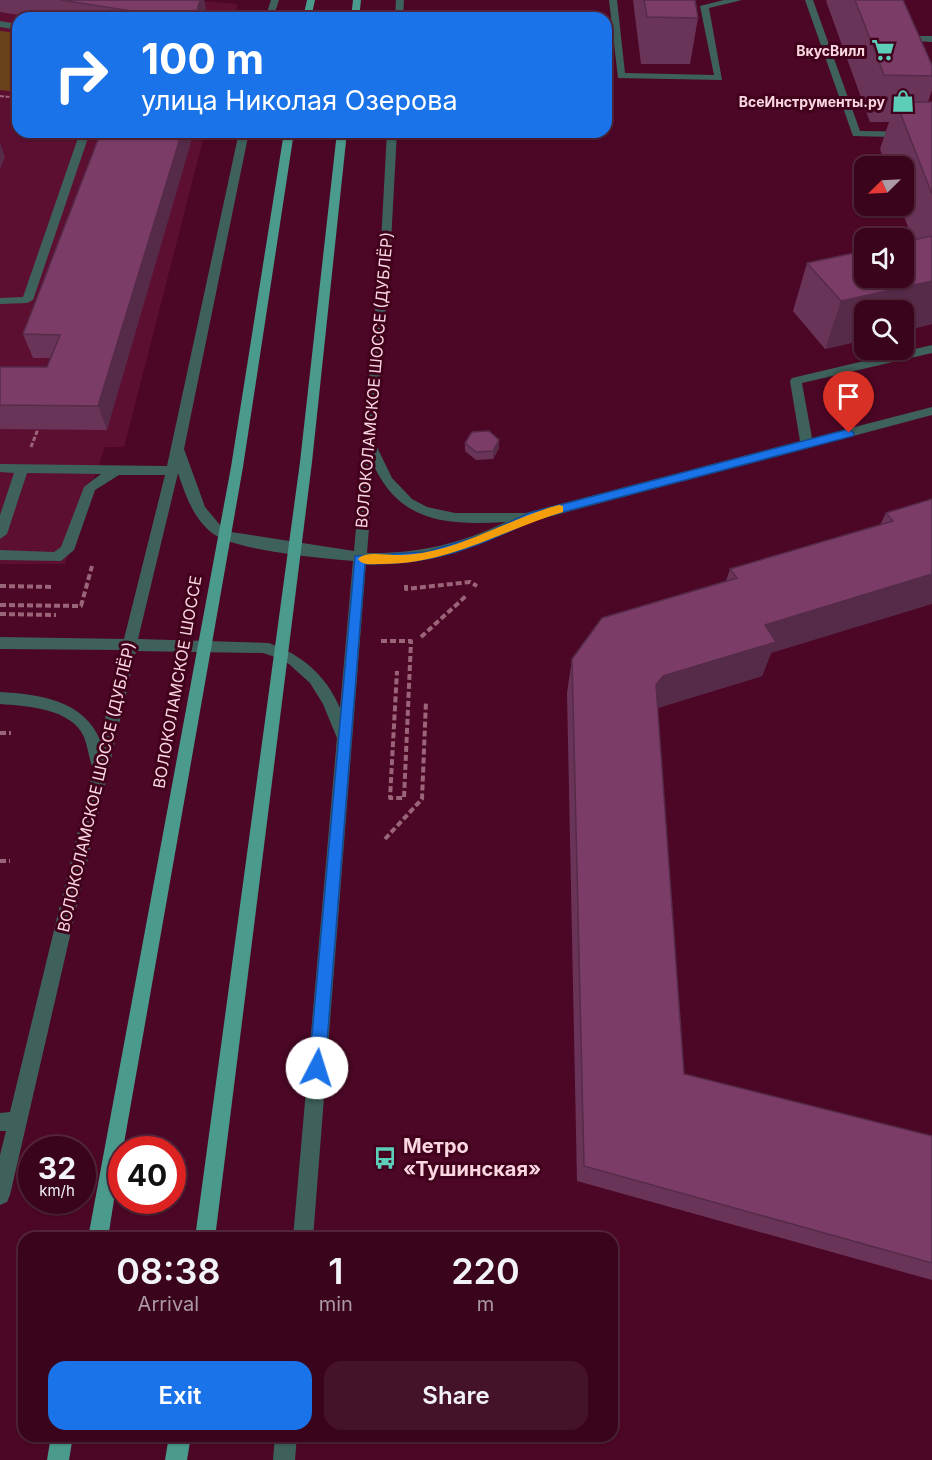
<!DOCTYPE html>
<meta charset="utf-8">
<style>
:root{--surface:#3a051c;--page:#451329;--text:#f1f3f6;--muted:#ab99a3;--line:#54263b;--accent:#1a73e8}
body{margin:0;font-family:Inter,sans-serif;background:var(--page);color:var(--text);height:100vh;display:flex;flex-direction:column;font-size:22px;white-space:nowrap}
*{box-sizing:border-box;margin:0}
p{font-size:20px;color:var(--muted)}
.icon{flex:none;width:33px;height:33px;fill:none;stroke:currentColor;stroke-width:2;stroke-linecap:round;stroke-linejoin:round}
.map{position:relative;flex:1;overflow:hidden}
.panel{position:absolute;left:18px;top:1232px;width:600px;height:210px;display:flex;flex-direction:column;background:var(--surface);border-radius:18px;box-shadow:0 2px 4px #0004,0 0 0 2px var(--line)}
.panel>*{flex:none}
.top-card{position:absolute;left:12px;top:12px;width:600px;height:126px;border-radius:18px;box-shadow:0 2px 4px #0004,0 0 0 2px var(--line);background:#1a73e8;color:#fff;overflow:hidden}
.needle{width:39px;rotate:246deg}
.controls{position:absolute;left:854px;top:156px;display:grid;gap:12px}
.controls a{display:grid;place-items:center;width:60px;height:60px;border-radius:12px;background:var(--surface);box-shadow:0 2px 4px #0004,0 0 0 2px var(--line);font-size:30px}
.speed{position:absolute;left:18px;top:1136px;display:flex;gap:12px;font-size:30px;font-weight:700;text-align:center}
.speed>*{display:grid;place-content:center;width:78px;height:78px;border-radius:50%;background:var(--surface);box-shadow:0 2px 4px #0004,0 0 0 2px var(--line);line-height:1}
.speed small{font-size:15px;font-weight:400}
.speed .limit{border:9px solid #d22;background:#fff;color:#111}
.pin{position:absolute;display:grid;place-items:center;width:51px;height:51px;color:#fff;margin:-62px -26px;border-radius:50% 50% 50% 0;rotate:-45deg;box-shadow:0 0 6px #0007}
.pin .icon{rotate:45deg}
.me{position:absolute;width:66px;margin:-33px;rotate:5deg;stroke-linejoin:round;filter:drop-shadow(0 0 4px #0008)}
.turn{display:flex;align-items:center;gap:21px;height:126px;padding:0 30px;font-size:27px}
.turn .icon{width:78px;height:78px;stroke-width:2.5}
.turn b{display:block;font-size:42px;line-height:51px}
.eta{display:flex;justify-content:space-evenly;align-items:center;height:102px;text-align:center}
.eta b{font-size:36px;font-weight:600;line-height:42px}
.primary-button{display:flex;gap:12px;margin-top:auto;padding:12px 30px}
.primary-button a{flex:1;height:69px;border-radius:18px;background:var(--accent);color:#fff;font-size:24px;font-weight:600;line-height:69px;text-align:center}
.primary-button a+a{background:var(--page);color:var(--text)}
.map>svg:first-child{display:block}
.built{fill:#5d0f32}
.green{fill:#6b411b}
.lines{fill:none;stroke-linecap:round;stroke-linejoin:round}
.path-far2{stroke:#9a6479;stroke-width:2;stroke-dasharray:4 1.5;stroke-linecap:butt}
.path-far1{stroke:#9a6479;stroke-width:3;stroke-dasharray:4.5 2;stroke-linecap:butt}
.path{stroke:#9a6479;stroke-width:4;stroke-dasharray:6 3;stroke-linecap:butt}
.minor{fill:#3e625b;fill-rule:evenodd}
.major{fill:#4b9b8c;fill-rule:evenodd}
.wall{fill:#6a3459}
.shaded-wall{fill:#562b49}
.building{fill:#7b3d68;stroke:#562b49;stroke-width:1.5}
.route{fill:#1a73e8;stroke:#114b97;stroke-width:1.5}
.slow{fill:#f59e0b}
.labels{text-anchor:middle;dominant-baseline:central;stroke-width:6;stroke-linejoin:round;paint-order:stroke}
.far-poi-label{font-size:14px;font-weight:bold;fill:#fad7e0;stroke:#41001c;text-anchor:end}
.street-label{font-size:16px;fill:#fad7e0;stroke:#41001c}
.near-poi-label{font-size:20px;font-weight:bold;fill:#fad7e0;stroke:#41001c;text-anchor:start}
</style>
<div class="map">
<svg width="932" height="1460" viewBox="0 0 932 1460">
<rect width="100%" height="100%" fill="#4d0726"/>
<path class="built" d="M0,0H193L238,4L234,18H18V132H205L124,447H105L65,564H0Z"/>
<path class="green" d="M0,31L18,33V92L0,90Z"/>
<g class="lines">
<path class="path-far2" d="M0,96L18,98"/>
<path class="path-far1" d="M31,447L38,429"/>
<g class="path">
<path d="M406,585V589L470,582L477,586"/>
<path d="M0,586L53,587"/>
<path d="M0,605L81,606L92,566"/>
<path d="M0,614L56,615"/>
<path d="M421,637L466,596"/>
<path d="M381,641H411L404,798H390L397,671"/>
<path d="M0,733H11"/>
<path d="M385,839L422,799L426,701"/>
<path d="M0,861H10"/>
</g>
<g class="minor">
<path d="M271,0H279L273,18H265Z"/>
<path d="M396,0H404L403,18H395Z"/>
<path d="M609,0H617L625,73L714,75L700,6L724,0H742L709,8L722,80L618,78Z"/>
<path d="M805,0H813L860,131L932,132V138L853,136Z"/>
<path d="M0,21L18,24V30L0,27Z"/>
<path d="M919,36H932V42L916,41L915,39Z"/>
<path d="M80,132H90L33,300L27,303L0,304V298L23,297Z"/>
<path d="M239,132H249L184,449L205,507L220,525L231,532L354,551L381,242L387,132H397L391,242L375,443L392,478L412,499L427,507L455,513H526L800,441L790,381L792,378L932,345V353L802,383L812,438L932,407V415L533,521C478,546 427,565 366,563L313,1238H293L337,738L323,704L310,683L289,664L275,657L263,653L136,651L10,1195L7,1202L0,1205V1155L6,1131H0V1113L10,1112L93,769C89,759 88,747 84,737C71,708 27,706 0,704V692C38,694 84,700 100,740L121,650L0,649V637L124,639L165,475H119L95,490L74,550L61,561L0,560V550L54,552L61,547L84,487L101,474L27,473L7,534L0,539V515L14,473L0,472V464L167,466ZM374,466C401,524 449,525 506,522C460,544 417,554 367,553ZM178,473C185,494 193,518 212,533C236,551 320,558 353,561L340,708C325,674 303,656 269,643L138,639Z"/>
<path d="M275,1436H297L295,1460H273Z"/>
</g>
<g class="major">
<path d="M307,0H315L311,18H303Z"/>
<path d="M353,0H361L359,18H351Z"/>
<path d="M284,132H294L243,467L123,1149H122L108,1238H88L231,467Z"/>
<path d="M337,132H347L312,462L215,1238H195L300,462Z"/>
<path d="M51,1436H73L69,1460H47Z"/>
<path d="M169,1436H191L187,1460H165Z"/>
</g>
</g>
<g class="wall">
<path d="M0,0H204L207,15L206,18H38L0,12Z"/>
<path d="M633,0H695L698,18L690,64H641Z"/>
<path d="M827,0H903L932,76V90L928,102H932V324L903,331V310H864V340L825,349L793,311L807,263L913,240L900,206H903V166H886L880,149L889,122H870L826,1Z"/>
<path d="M101,132L107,430L0,429V367H47L51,358H33L23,334Z"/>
<path d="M499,440V448L493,459L476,460L465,451V443Z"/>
<path d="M932,499L771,653L762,676L657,708L684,1074L932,1136V1280L577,1181L567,693L572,659L726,581L730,569L880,525L886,513Z"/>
</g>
<g class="shaded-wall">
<path d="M200,0H204L207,15L206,18H195Z"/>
<path d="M182,132H194L107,430L98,406Z"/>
<path d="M0,143L5,157L0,169Z"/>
<path d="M932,281V324L903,331V310H864V340L825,349L841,301Z"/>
<path d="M499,440V448L493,459V451Z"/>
<path d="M932,574V604L771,653L762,676L655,709L656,685L663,676L765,625Z"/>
</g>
<g class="building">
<path d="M61,0H200L195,18H136L138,12Z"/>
<path d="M644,0H695L698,18L647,17Z"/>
<path d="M855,0H903L932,65V76L884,75Z"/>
<path d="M896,102H932V194Z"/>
<path d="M101,132H182L98,406L0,405V367H47L60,335L23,334Z"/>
<path d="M932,236V281L841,301L807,263L864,251V278H903V242Z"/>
<path d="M489,431L499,440L493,451L476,452L465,443L472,432Z"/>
<path d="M932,499V574L765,625L776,642L663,676L656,685L684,1074L932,1136V1263L584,1166L572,659L602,618L737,578L730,569L893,521L886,513Z"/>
</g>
<path class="route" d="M849,429L854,433L853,436L533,520C475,549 430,565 365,564L325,1068L323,1074L317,1076L311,1074L309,1068L355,556L426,552L482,535L529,513Z"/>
<path class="slow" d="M559,505L563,506V512C500,531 448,565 379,564C371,564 363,566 358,559C365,550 390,556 402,555C458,553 506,519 559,505Z"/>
<defs>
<g id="supermarket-bare" transform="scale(1.8)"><path d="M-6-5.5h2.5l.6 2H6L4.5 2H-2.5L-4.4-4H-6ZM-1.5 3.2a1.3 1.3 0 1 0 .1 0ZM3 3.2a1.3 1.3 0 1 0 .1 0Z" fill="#5cceba" stroke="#41001c" stroke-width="2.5" paint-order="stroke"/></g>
<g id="shop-bare" transform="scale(1.8)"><path d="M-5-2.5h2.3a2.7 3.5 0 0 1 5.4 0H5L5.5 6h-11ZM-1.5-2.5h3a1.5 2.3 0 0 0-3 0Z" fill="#5cceba" stroke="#41001c" stroke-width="2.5" paint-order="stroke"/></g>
<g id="bus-bare" transform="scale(1.8)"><path d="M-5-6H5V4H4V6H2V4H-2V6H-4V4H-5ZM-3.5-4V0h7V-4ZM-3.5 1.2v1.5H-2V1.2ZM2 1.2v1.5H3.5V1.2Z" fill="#5cceba" stroke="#41001c" stroke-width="2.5" paint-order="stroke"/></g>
</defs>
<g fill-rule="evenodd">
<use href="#supermarket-bare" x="883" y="50"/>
<use href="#shop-bare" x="903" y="101"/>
<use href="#bus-bare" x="385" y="1158"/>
</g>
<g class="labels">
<g class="far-poi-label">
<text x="865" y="50">ВкусВилл</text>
<text x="885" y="101">ВсеИнструменты.ру</text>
</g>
<g class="street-label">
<text transform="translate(374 380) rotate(-85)">ВОЛОКОЛАМСКОЕ ШОССЕ (ДУБЛЁР)</text>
<text transform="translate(177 682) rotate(-80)">ВОЛОКОЛАМСКОЕ ШОССЕ</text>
<text transform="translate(96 787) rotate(-77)">ВОЛОКОЛАМСКОЕ ШОССЕ (ДУБЛЁР)</text>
</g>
<g class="near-poi-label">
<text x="403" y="1146">Метро<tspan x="403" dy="23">«Тушинская»</tspan></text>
</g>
</g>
</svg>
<div class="controls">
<a><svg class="needle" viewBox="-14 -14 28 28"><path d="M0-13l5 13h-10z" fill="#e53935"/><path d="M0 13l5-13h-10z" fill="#ab99a3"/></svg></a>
<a><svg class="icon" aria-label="sound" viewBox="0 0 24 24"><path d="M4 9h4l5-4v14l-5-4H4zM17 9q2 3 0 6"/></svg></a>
<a><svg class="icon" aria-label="search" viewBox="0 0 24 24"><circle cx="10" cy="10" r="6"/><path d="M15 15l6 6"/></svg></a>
</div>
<div class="speed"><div>32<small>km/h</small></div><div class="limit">40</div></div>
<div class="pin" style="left:849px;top:433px;background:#d93025"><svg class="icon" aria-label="arrive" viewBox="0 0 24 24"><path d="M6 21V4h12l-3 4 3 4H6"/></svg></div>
<svg class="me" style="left:317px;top:1068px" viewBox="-20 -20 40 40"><circle r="19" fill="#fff"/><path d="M0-13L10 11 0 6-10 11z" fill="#1a73e8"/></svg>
<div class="top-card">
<div class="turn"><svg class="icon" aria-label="right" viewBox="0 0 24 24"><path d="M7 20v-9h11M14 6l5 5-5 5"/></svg><div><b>100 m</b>улица Николая Озерова</div></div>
</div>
<section class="panel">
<div class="eta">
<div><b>08:38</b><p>Arrival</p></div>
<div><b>1</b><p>min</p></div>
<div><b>220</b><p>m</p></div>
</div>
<div class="primary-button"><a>Exit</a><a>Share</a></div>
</section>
</div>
